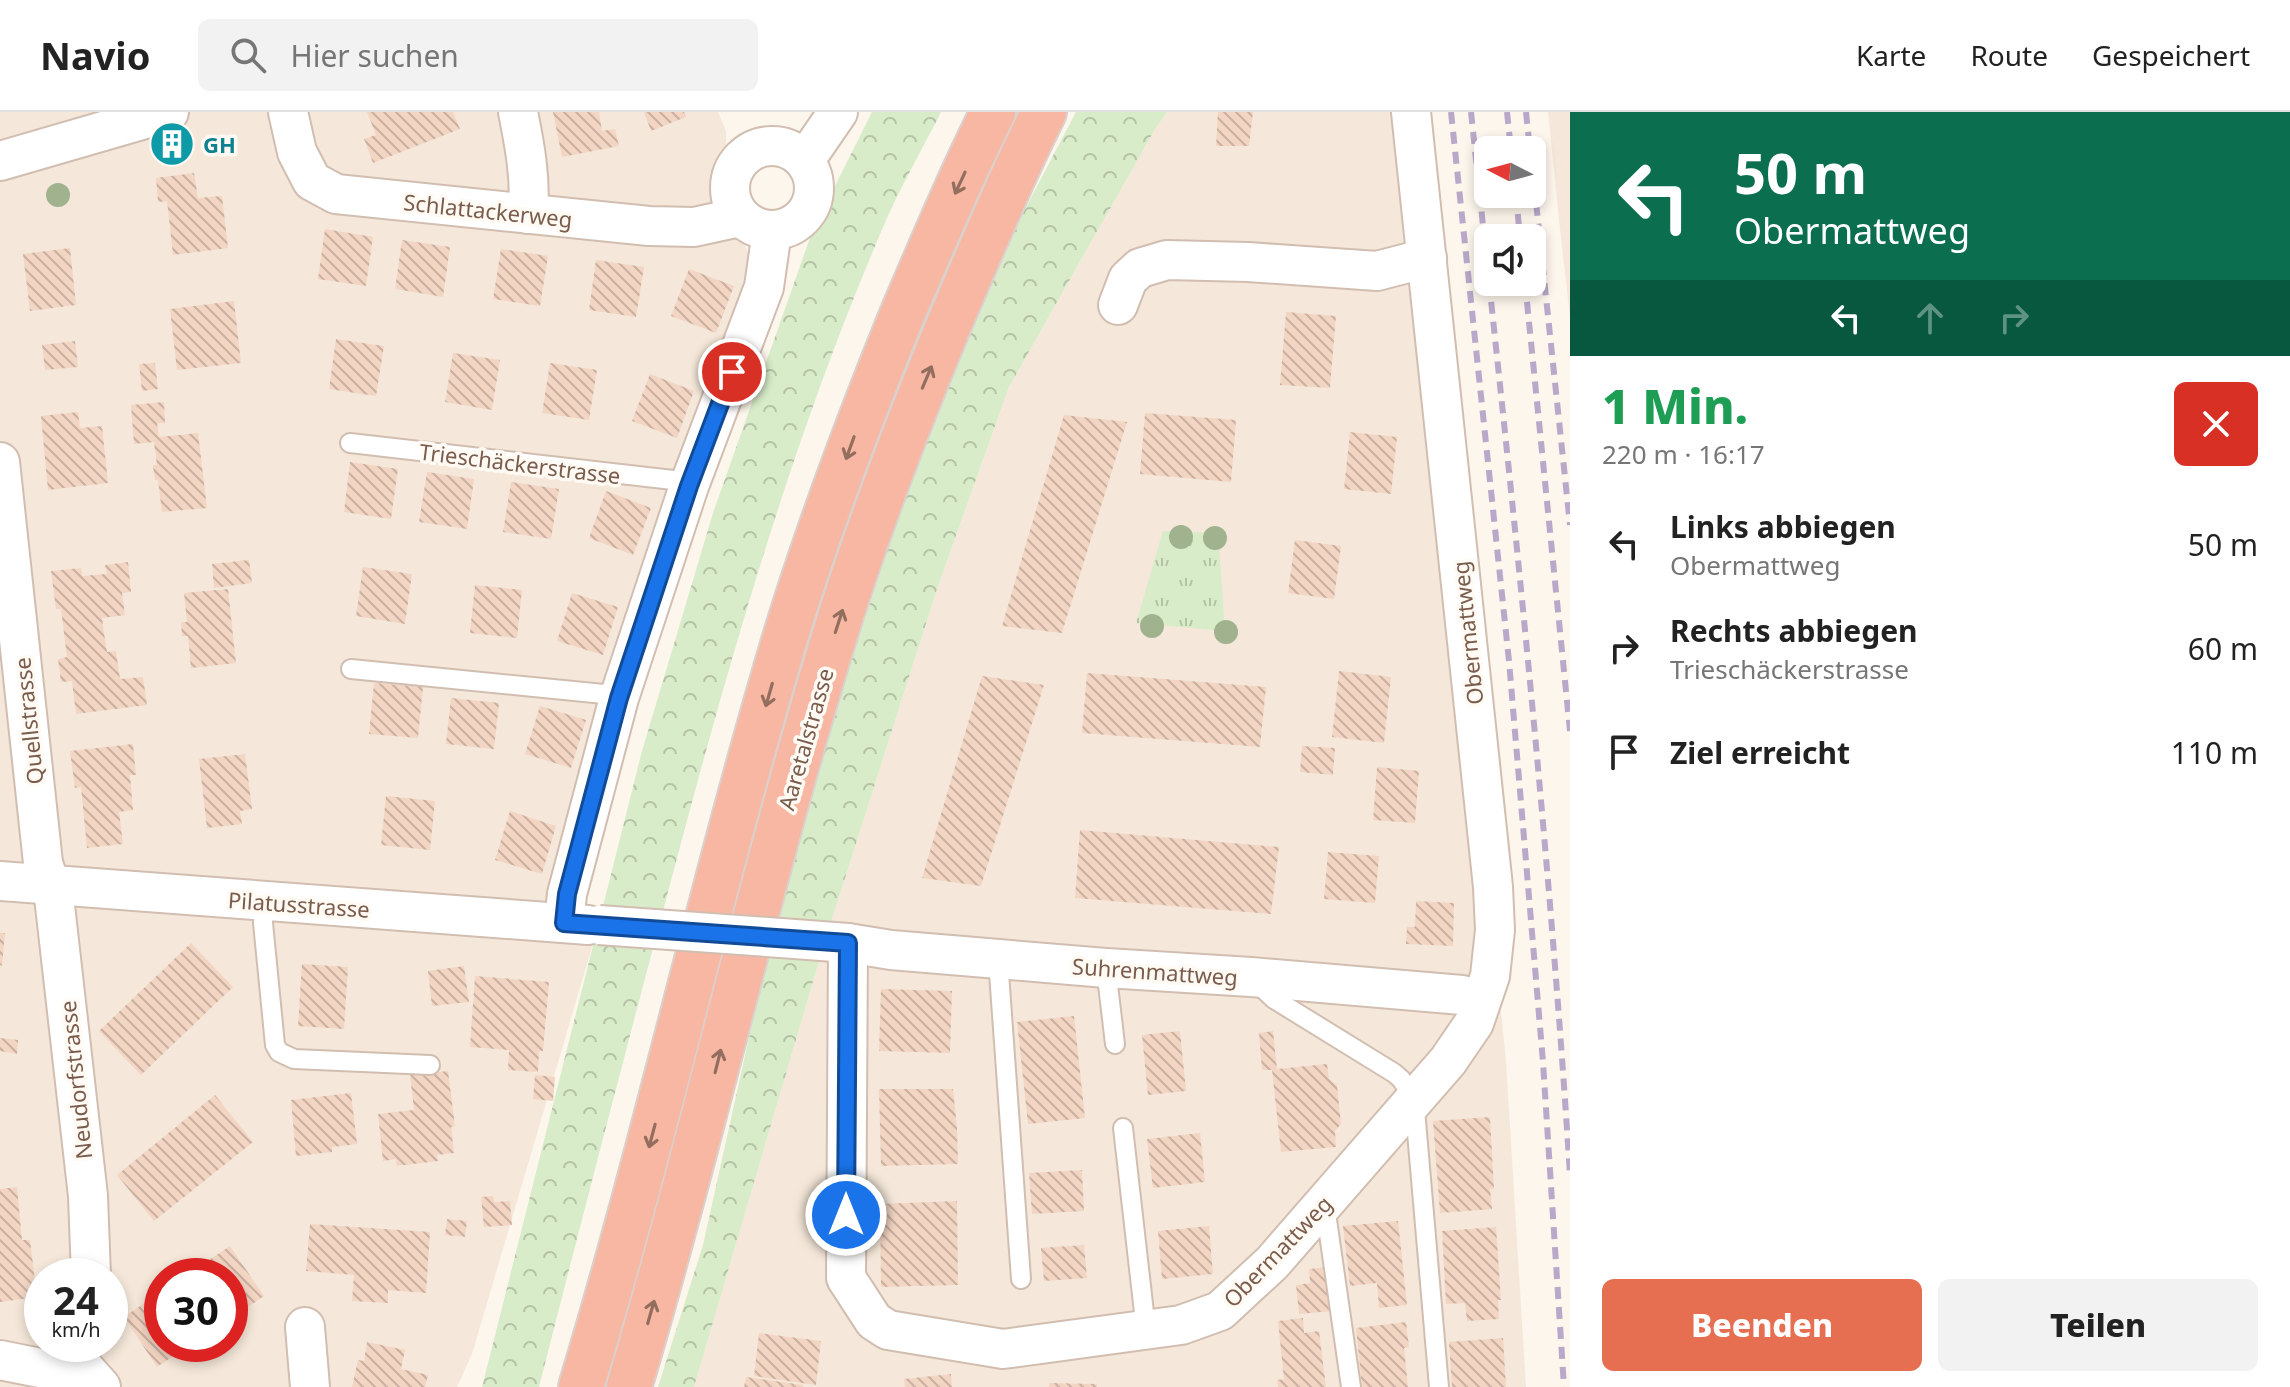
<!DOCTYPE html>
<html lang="de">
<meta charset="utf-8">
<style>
:root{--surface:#fff;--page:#f2f2f2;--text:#222;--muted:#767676;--line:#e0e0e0;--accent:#e76f51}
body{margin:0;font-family:"Noto Sans",sans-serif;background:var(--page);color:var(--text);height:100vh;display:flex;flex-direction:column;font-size:30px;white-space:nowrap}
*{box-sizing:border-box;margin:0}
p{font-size:26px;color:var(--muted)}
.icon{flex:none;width:44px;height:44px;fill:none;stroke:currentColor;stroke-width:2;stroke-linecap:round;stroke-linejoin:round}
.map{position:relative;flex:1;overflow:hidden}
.details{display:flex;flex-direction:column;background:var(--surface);width:720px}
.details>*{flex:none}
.hud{background:#0b6e4f;color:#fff;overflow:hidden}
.needle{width:52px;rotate:276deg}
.buttons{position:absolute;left:1474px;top:24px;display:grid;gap:16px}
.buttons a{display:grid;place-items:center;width:72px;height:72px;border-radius:12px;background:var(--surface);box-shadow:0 4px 12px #0003;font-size:40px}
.speed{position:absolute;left:24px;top:1146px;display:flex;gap:16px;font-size:40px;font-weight:700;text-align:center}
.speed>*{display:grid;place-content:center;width:104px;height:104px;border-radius:50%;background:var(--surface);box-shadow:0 4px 12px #0003;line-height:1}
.speed small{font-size:20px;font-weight:400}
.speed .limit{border:12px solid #d22;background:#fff;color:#111}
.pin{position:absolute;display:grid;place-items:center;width:68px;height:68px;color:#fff;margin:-34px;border:4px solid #fff;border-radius:50%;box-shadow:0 2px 8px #0007}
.me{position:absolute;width:88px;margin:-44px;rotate:0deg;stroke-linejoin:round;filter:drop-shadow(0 0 6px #0008)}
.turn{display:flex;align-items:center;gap:28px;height:168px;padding:0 32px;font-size:36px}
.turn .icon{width:104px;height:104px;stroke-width:2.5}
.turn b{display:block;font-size:56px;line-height:68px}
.lanes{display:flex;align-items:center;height:76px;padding:0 32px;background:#0003;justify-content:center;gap:40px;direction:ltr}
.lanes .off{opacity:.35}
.round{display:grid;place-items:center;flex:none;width:84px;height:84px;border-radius:12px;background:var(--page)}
.head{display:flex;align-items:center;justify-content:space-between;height:136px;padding:0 32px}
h1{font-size:48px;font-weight:800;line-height:60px;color:#1e9e55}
.action{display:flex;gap:16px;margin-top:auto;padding:16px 32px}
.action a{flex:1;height:92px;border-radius:12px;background:var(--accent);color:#fff;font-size:32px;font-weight:800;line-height:92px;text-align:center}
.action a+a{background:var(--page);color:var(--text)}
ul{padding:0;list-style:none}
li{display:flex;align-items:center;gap:24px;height:104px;padding:0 32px}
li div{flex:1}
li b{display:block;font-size:30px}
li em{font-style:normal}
header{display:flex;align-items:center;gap:48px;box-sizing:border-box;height:112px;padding:0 40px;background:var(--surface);border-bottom:2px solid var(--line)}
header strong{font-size:38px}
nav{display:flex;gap:44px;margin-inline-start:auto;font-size:28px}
.search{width:560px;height:72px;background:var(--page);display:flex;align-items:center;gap:20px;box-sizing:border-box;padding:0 28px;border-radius:12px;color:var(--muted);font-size:30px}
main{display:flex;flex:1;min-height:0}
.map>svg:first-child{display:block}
.residential{fill:#f5e8da;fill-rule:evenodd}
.forest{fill:url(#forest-crowns)}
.park{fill:url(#park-tufts)}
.building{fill:url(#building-back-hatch)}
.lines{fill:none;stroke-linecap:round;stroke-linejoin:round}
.lane-casing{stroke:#d1beb0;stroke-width:22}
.street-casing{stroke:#d1beb0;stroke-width:42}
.highway-casing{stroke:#dad1cd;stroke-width:48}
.lane{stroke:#fff;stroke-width:18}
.street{stroke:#fff;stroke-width:38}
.highway{stroke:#f7b7a3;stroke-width:44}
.rail{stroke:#b9a8c9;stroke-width:6;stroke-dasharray:12 8;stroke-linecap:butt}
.street-bridge-casing{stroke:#d1beb0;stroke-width:42;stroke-linecap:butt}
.street-bridge{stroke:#fff;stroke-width:38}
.tree{fill:#a0b28e}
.oneway{stroke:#936e5e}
.route-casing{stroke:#114b97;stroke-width:20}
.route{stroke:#1a73e8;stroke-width:14}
.labels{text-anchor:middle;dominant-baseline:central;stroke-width:7;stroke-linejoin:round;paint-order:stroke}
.culture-label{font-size:22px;font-weight:bold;fill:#0d838f;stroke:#fffaf3;text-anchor:start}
.street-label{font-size:22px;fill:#7a5c4d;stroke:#fffaf3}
</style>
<header>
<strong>Navio</strong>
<div class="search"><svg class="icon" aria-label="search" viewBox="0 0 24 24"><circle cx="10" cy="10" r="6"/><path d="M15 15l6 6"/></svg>Hier suchen</div>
<nav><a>Karte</a><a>Route</a><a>Gespeichert</a></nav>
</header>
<main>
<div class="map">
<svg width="1570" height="1275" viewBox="0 0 1570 1275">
<defs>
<pattern id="forest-crowns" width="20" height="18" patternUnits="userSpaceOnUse" patternTransform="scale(2)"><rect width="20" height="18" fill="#d8ecc9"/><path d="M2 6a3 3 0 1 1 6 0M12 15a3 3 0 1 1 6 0" fill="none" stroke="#b4c2a5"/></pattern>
<pattern id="park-tufts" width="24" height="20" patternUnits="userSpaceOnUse" patternTransform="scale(2)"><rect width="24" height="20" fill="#d8ecc9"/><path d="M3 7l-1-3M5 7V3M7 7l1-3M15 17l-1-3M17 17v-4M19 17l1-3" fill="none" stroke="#b4c2a5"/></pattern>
<pattern id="building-back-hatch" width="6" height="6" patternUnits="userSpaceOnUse" patternTransform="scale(2)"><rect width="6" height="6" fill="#f3d5c3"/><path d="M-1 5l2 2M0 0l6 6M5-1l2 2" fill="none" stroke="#cab0a1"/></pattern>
</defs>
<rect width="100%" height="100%" fill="#fdf6ec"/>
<g class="residential">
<path d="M0,0H718L726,19L727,87L761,174L549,823L595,825L472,1242L457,1275H0ZM42,1164H110V1232H42ZM162,1164H230V1232H162Z"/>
<path d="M1167,0H1411L1506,949L1526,1275H694L825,829L938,474L1009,275L1154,19Z"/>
<path d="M1548,0H1570V205L1559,108Z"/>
</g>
<g class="forest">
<path d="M872,0H941C921,40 898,79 881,120C790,333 727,556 668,780C624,945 581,1110 539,1275H482L642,639L713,401L812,120Z"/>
<path d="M1076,0H1167L1154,19L1009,275L938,474L825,829L694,1275H658L703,1133L762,867L797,731L841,579L902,394L982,179Z"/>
</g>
<path class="park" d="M1163,419L1218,421L1225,519L1136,511Z"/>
<g class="building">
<path d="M367,0H453L460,17L373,51L364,27L376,23Z"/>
<path d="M553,0H599L602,19L615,17L619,34L562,45Z"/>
<path d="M644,0H684L686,5L651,19Z"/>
<path d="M1218,0H1253L1249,34H1216Z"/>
<path d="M183,23L185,37L162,40L160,26Z"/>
<path d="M194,61L198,86L222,84L228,136L173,143L167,89L158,90L156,66Z"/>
<path d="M325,117L373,125L366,174L318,167Z"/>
<path d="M402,128L450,135L443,185L395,177Z"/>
<path d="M70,136L76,193L30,199L23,142Z"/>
<path d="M501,137L548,144L540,194L493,187Z"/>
<path d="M596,148L644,155L636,205L589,198Z"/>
<path d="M689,157L734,174L716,221L671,204Z"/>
<path d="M234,189L241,251L177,258L170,197Z"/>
<path d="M1286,200L1336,204L1330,276L1280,273Z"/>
<path d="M336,227L384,234L376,284L329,277Z"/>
<path d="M75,229L78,255L45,258L42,233Z"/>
<path d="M453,241L500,248L492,298L445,290Z"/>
<path d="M155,251L158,277L142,279L139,252Z"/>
<path d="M550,251L597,258L589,308L542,301Z"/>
<path d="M650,262L694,279L677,326L632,309Z"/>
<path d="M164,290L165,311H157L159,325L198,321L207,396L162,400L158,368H155L154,362L153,353H157L154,330L134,332L131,293Z"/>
<path d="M78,300L80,316L102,314L108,371L48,378L41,304Z"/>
<path d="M1145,301L1236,308L1231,370L1140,362Z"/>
<path d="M1064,303L1127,310L1062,521L1002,514Z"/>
<path d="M1350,320L1397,325L1391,382L1344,377Z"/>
<path d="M350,350L398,357L391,407L344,400Z"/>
<path d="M427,360L474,367L467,417L419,410Z"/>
<path d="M511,370L559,377L551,427L503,420Z"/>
<path d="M606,379L651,396L633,443L589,426Z"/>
<path d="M1295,428L1341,434L1334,487L1288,481Z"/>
<path d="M249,448L252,471L214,476L212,452Z"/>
<path d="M128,450L131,480L122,481L125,503L102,506L104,521L107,540L116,539L120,567L143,565L147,593L76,602L72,569L61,570L58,547L67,545L61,497H56L51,459L81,456L82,464L107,462L105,453Z"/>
<path d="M363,455L412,462L405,512L356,504Z"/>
<path d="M475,473L522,478L517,526L470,521Z"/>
<path d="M228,477L236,551L191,556L188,524H182L181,510H187L184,481Z"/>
<path d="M572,481L618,495L603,543L557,529Z"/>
<path d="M1339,559L1391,565L1384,631L1332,625Z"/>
<path d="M1087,561L1266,575L1260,635L1082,621Z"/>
<path d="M982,564L1044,573L981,774L922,766Z"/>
<path d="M374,571L423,575L418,626L369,622Z"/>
<path d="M451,586L499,591L494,637L446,632Z"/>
<path d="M540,594L586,608L571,656L525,642Z"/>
<path d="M133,632L136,663H130L133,698L119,700L123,732L87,736L81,675L75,676L70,639Z"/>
<path d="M1302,634L1335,636L1333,663L1300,660Z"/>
<path d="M245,642L252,697L240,699L242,712L207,716L199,647Z"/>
<path d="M1377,655L1419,659L1415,711L1373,708Z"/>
<path d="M386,684L435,689L430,738L381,733Z"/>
<path d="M510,699L556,714L542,762L495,748Z"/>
<path d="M1080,718L1279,735L1271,802L1075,786Z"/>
<path d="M1328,740L1379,744L1375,791L1324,787Z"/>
<path d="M1416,789L1454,791L1453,834L1406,832L1407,815H1415Z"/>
<path d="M0,821H5L2,854L0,853Z"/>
<path d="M191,831L233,875L141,963L99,919Z"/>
<path d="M302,852L348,855L344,917L298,914Z"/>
<path d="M464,854L469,890L432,894L428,859Z"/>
<path d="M475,864L549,870L543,939H539L538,960L508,958L509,938L470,935Z"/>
<path d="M881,877L952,879L950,941L879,939Z"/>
<path d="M1074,904L1085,1006L1028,1012L1017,910Z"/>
<path d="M1180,919L1186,979L1148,983L1142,923Z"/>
<path d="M1273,919L1277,957L1327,952L1329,967L1337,973L1341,1012L1335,1019L1336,1035L1281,1040L1272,958H1262L1259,921Z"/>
<path d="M0,926L18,928L17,942L0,939Z"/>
<path d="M448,959L455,1014L451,1015L454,1041L437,1043L438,1049L397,1054L396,1047L383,1049L378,1002L414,998L410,963Z"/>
<path d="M535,963L555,965L553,989L533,987Z"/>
<path d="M879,977H953L957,1016L958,1052L881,1054Z"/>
<path d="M351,981L357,1032L332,1035V1040L296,1044L291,988Z"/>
<path d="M215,983L253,1030L154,1109L117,1063Z"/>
<path d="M1490,1005L1494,1077H1490L1492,1097L1440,1101L1433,1009Z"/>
<path d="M1200,1021L1205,1070L1153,1076L1147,1027Z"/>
<path d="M1082,1058L1084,1099L1032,1102L1029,1061Z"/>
<path d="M17,1075L22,1128H30L37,1185L0,1190V1077Z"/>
<path d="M493,1084L494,1090L510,1089L512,1113L484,1115L481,1085Z"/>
<path d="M957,1089L958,1173L881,1175L880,1092Z"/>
<path d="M447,1107L467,1109L465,1125L445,1123Z"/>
<path d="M1398,1109L1407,1193L1379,1196L1377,1171L1350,1174L1343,1114Z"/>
<path d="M310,1112L430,1120L426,1181L388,1178V1191L352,1189L354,1163L306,1159Z"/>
<path d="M1209,1114L1213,1162L1162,1167L1158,1119Z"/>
<path d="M1496,1115L1501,1188H1498L1499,1207L1467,1209L1465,1191L1446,1192L1442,1119Z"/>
<path d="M1084,1133L1087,1166L1044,1169L1041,1136Z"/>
<path d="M230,1134L264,1184L230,1207V1164H185Z"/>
<path d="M1328,1155L1333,1199L1299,1202L1296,1173L1310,1171L1309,1157Z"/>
<path d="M162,1179V1232H192L157,1255L124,1205Z"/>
<path d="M1303,1206L1304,1221L1319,1219L1326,1275H1278L1277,1268L1284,1267L1278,1209Z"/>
<path d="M1406,1210L1409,1235L1404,1236L1408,1275H1362L1356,1216Z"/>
<path d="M759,1221L821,1229L816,1273L754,1264Z"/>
<path d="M1503,1226L1506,1275H1452L1449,1230Z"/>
<path d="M367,1230L405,1238L401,1257L428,1263L425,1275H352L358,1248L364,1249Z"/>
<path d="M951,1262L952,1275H905L904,1267Z"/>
<path d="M746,1265L803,1273V1275H744Z"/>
<path d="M1049,1271L1097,1272V1275H1049Z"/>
</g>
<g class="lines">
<g class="lane-casing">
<g id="lane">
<path d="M350,331L673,368L689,374"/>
<path d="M351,557L604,582L619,586"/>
<path d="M264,790L263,811L275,933L279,940L294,947L430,953"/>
<path d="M998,847L1021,1167"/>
<path d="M1106,856L1115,932"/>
<path d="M1256,870L1274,887L1394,961L1401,967L1414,986L1439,1275"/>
<path d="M1123,1016L1146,1218"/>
<path d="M1325,1094L1351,1275"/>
</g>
</g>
<g class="street-casing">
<g id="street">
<path d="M288,0L297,40L312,69L336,82L649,114L694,115L740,105"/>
<path d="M518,0C525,35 531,67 528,102"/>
<circle cx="772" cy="76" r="42"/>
<path d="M805,48L838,0"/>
<path d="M0,49L169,0"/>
<path d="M1118,193L1128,167L1140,156L1167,148L1248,150L1377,159L1427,146"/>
<path d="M0,350L43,751L54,785L88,1084L91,1164"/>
<path d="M0,769L588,813"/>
<path d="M564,811L567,782L619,586L689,374L764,175L772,119"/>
<path d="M781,826L848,831L891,838L1106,856L1251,865L1462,883"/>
<path d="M848,831L846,1166L874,1209L888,1218L1003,1237L1181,1213L1220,1199L1272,1151L1448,949L1474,911L1490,864L1495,818L1493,775L1411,0"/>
<path d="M305,1215L310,1275"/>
<path d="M0,1248L45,1257L84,1256L101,1275"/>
</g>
</g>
<g class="highway-casing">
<g id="highway">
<path d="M581,1275C656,1027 711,774 785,526C818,417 859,309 902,203C931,135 960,66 993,0"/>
<path d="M629,1275C702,1029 757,778 832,532C866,420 908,311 953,203C982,135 1011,66 1044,0"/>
</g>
</g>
<use href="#lane" class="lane"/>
<use href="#street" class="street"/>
<use href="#highway" class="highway"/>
<g class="rail">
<path d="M1451,0L1509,549L1543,950L1564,1275"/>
<path d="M1471,0L1488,161"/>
<path d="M1507,0L1511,38"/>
<path d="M1526,0L1530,38"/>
<path d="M1532,52L1570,413"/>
<path d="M1516,82L1520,126"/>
<path d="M1489,170C1521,467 1551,765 1570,1063"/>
<path d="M1525,170L1570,619"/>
</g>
<g class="street-bridge-casing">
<path id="street-bridge" d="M599,813L781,826"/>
</g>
<use href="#street-bridge" class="street-bridge"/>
</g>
<g class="tree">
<circle cx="58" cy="83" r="12"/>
<circle cx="1181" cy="425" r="12"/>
<circle cx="1215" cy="426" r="12"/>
<circle cx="1152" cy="514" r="12"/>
<circle cx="1226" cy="520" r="12"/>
</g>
<defs><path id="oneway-shaft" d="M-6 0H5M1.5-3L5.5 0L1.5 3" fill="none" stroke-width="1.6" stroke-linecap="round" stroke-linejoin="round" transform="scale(2)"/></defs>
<g class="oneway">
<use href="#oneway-shaft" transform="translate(960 71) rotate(115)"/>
<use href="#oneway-shaft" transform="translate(927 265) rotate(-67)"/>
<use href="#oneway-shaft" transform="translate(850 336) rotate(110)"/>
<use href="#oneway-shaft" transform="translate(839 509) rotate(-72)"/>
<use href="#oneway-shaft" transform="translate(769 583) rotate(106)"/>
<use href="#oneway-shaft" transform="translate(718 949) rotate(-76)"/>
<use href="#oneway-shaft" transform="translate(652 1024) rotate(105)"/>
<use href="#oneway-shaft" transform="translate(651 1200) rotate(-74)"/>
</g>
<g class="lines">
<g class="route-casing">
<path id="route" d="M732,260L689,374L619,586L567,782L564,811L848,831L846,1103"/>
</g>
<use href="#route" class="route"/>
</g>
<defs>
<g id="building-disc" transform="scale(2.3)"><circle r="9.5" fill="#0f9aa8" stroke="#fffaf3"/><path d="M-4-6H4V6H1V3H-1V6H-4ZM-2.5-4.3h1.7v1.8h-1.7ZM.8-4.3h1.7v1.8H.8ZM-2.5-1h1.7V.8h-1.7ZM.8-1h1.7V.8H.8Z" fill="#fff"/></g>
</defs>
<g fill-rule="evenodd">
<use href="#building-disc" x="172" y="32"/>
</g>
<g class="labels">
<g class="culture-label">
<text x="203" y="32">GH</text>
</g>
<g class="street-label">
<text transform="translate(488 98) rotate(6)">Schlattackerweg</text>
<text transform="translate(520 351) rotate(7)">Trieschäckerstrasse</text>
<text transform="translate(1467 521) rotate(-96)">Obermattweg</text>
<text transform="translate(28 609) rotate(-96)">Quellstrasse</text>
<text transform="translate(805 627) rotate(-74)">Aaretalstrasse</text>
<text transform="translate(299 792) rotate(4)">Pilatusstrasse</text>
<text transform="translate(1155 859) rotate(4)">Suhrenmattweg</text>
<text transform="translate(75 968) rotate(-96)">Neudorfstrasse</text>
<text transform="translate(1277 1139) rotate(-46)">Obermattweg</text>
</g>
</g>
</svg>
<div class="buttons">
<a><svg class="needle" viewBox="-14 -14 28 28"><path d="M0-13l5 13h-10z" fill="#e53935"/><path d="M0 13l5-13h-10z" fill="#767676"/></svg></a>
<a><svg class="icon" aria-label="sound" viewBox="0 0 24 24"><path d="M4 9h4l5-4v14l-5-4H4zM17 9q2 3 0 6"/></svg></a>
</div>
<div class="speed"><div>24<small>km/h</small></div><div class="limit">30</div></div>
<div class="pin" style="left:732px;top:260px;background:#d93025"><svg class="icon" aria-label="arrive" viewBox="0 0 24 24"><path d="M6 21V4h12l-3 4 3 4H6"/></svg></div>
<svg class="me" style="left:846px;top:1103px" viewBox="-20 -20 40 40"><circle r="17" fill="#1a73e8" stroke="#fff" stroke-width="3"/><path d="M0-11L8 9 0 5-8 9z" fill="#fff"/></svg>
</div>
<section class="details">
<div class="hud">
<div class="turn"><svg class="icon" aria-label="left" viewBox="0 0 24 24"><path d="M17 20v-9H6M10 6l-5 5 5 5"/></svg><div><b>50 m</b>Obermattweg</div></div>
<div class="lanes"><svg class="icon" aria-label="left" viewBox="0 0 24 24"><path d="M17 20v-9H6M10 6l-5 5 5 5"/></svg><svg class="icon off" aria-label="ahead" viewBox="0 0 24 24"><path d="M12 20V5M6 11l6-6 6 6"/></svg><svg class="icon off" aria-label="right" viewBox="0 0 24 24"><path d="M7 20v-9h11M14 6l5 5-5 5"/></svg></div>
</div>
<div class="head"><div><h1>1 Min.</h1><p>220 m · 16:17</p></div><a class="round" style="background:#d93025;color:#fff"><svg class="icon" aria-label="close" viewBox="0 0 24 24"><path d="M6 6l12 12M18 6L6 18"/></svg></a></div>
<ul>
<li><svg class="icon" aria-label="left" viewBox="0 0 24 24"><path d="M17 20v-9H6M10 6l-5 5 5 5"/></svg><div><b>Links abbiegen</b><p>Obermattweg</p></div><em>50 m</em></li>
<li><svg class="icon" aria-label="right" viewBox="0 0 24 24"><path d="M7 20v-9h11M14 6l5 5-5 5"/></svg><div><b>Rechts abbiegen</b><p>Trieschäckerstrasse</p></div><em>60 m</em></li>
<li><svg class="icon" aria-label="arrive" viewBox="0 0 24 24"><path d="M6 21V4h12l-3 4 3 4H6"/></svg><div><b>Ziel erreicht</b></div><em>110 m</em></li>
</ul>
<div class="action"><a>Beenden</a><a>Teilen</a></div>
</section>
</main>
